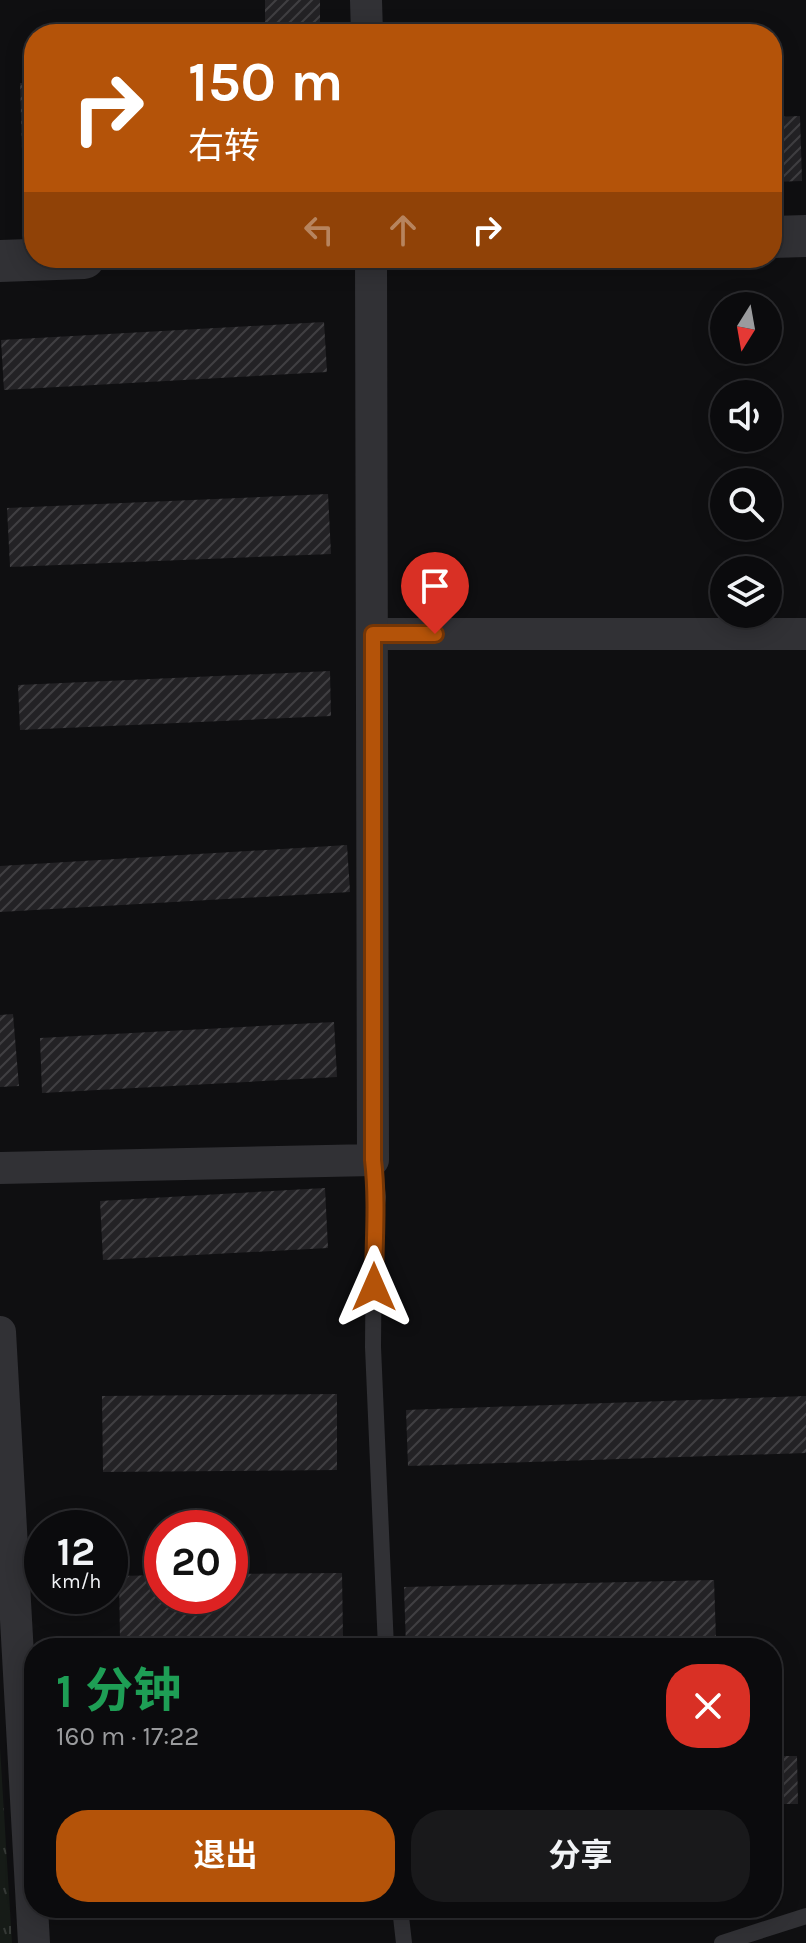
<!DOCTYPE html>
<html lang="zh">
<meta charset="utf-8">
<style>
:root{--surface:#0b0b0d;--page:#19191b;--text:#f1f3f6;--muted:#9a9b9d;--line:#2b2b2e;--accent:#b45309}
body{margin:0;font-family:Karla,"Noto Sans SC",sans-serif;background:var(--page);color:var(--text);height:100vh;display:flex;flex-direction:column;font-size:30px;white-space:nowrap}
*{box-sizing:border-box;margin:0}
p{font-size:26px;color:var(--muted)}
.icon{flex:none;width:44px;height:44px;fill:none;stroke:currentColor;stroke-width:2;stroke-linecap:round;stroke-linejoin:round}
.map{position:relative;flex:1;overflow:hidden}
.drawer{position:absolute;left:24px;top:1638px;width:758px;height:280px;display:flex;flex-direction:column;background:var(--surface);border-radius:32px;box-shadow:0 4px 20px #0003,0 0 0 2px var(--line)}
.drawer>*{flex:none}
.hud{position:absolute;left:24px;top:24px;width:758px;height:244px;border-radius:32px;box-shadow:0 4px 20px #0003,0 0 0 2px var(--line);background:#b45309;color:#fff;overflow:hidden}
.needle{width:52px;rotate:191deg}
.controls{position:absolute;left:710px;top:292px;display:grid;gap:16px}
.controls a{display:grid;place-items:center;width:72px;height:72px;border-radius:50%;background:var(--surface);box-shadow:0 4px 20px #0003,0 0 0 2px var(--line);font-size:40px}
.speed{position:absolute;left:24px;top:1510px;display:flex;gap:16px;font-size:40px;font-weight:700;text-align:center}
.speed>*{display:grid;place-content:center;width:104px;height:104px;border-radius:50%;background:var(--surface);box-shadow:0 4px 20px #0003,0 0 0 2px var(--line);line-height:1}
.speed small{font-size:20px;font-weight:400}
.speed .limit{border:12px solid #d22;background:#fff;color:#111}
.pin{position:absolute;display:grid;place-items:center;width:68px;height:68px;color:#fff;margin:-82px -34px;border-radius:50% 50% 50% 0;rotate:-45deg;box-shadow:0 0 8px #0007}
.pin .icon{rotate:45deg}
.me{position:absolute;width:88px;margin:-44px;rotate:0deg;stroke-linejoin:round;filter:drop-shadow(0 0 6px #0008)}
.turn{display:flex;align-items:center;gap:28px;height:168px;padding:0 32px;font-size:36px}
.turn .icon{width:104px;height:104px;stroke-width:2.5}
.turn b{display:block;font-size:56px;line-height:68px}
.lanes{display:flex;align-items:center;height:76px;padding:0 32px;background:#0003;justify-content:center;gap:40px;direction:ltr}
.lanes .off{opacity:.35}
.round{display:grid;place-items:center;flex:none;width:84px;height:84px;border-radius:32px;background:var(--page)}
.head{display:flex;align-items:center;justify-content:space-between;height:136px;padding:0 32px}
h1{font-size:48px;font-weight:700;line-height:60px;color:#1e9e55}
.cta{display:flex;gap:16px;margin-top:auto;padding:16px 32px}
.cta a{flex:1;height:92px;border-radius:32px;background:var(--accent);color:#fff;font-size:32px;font-weight:700;line-height:92px;text-align:center}
.cta a+a{background:var(--page);color:var(--text)}
.map>svg:first-child{display:block}
.park{fill:url(#park-tufts)}
.building{fill:url(#building-hatch)}
.lines{fill:none;stroke-linecap:round;stroke-linejoin:round}
.service{stroke:#313135;stroke-width:16}
.minor{stroke:#313135;stroke-width:32}
.tertiary{stroke:#313135;stroke-width:42}
.route-casing{stroke:#753606;stroke-width:20}
.route{stroke:#b45309;stroke-width:14}
</style>
<div class="map">
<svg width="806" height="1943" viewBox="0 0 806 1943">
<defs>
<pattern id="park-tufts" width="24" height="20" patternUnits="userSpaceOnUse" patternTransform="scale(2)"><rect width="24" height="20" fill="#161b17"/><path d="M3 7l-1-3M5 7V3M7 7l1-3M15 17l-1-3M17 17v-4M19 17l1-3" fill="none" stroke="#353936"/></pattern>
<pattern id="building-hatch" width="6" height="6" patternUnits="userSpaceOnUse" patternTransform="scale(2)"><rect width="6" height="6" fill="#232225"/><path d="M-1 1l2-2M0 6l6-6M5 7l2-2" fill="none" stroke="#403f42"/></pattern>
</defs>
<rect width="100%" height="100%" fill="#0f0f11"/>
<path class="park" d="M0,1748L12,1943H0Z"/>
<g class="building">
<rect x="265" y="0" width="55" height="34"/>
<path d="M20,83H34V150H22Z"/>
<path d="M800,116L802,181L772,182V117Z"/>
<path d="M324,322L327,372L4,390L1,340Z"/>
<path d="M328,494L331,554L10,567L7,508Z"/>
<path d="M330,671L331,716L20,730L18,685Z"/>
<path d="M347,845L350,892L0,912V866Z"/>
<path d="M13,1014L19,1086L0,1087V1015Z"/>
<path d="M334,1022L337,1077L42,1093L40,1038Z"/>
<path d="M325,1188L328,1248L103,1260L100,1201Z"/>
<path d="M337,1394V1470L103,1472L102,1396Z"/>
<path d="M806,1396V1453L408,1466L406,1410Z"/>
<path d="M342,1573L343,1638L120,1641L119,1576L162,1575V1596H230V1574Z"/>
<path d="M714,1580L716,1638L406,1646L404,1587Z"/>
<path d="M772,1756H797L798,1804H772Z"/>
</g>
<g class="lines">
<g class="service">
<path d="M373,1160L378,1197L374,1226L373,1347L386,1648"/>
<path d="M400,1908L404,1943"/>
<path d="M722,1943L806,1916"/>
</g>
<g class="minor">
<path d="M366,0L367,34"/>
<path d="M373,634H806"/>
<path d="M0,1168L373,1160L371,258"/>
<path d="M0,1332L34,1943"/>
</g>
<g class="tertiary">
<path d="M772,237L806,236"/>
<path d="M0,261L84,258"/>
</g>
</g>
<g class="lines">
<g class="route-casing">
<path id="route" d="M374,1287C374,1244 378,1202 373,1160V634H435"/>
</g>
<use href="#route" class="route"/>
</g>
</svg>
<div class="controls">
<a><svg class="needle" viewBox="-14 -14 28 28"><path d="M0-13l5 13h-10z" fill="#e53935"/><path d="M0 13l5-13h-10z" fill="#9a9b9d"/></svg></a>
<a><svg class="icon" aria-label="sound" viewBox="0 0 24 24"><path d="M4 9h4l5-4v14l-5-4H4zM17 9q2 3 0 6"/></svg></a>
<a><svg class="icon" aria-label="search" viewBox="0 0 24 24"><circle cx="10" cy="10" r="6"/><path d="M15 15l6 6"/></svg></a>
<a><svg class="icon" aria-label="layers" viewBox="0 0 24 24"><path d="M12 4l9 5-9 5-9-5zM3 14l9 5 9-5"/></svg></a>
</div>
<div class="speed"><div>12<small>km/h</small></div><div class="limit">20</div></div>
<div class="pin" style="left:435px;top:634px;background:#d93025"><svg class="icon" aria-label="arrive" viewBox="0 0 24 24"><path d="M6 21V4h12l-3 4 3 4H6"/></svg></div>
<svg class="me" style="left:374px;top:1287px" viewBox="-20 -20 40 40"><path d="M0-17L14 15 0 8-14 15z" fill="#b45309" stroke="#fff" stroke-width="4"/></svg>
<div class="hud">
<div class="turn"><svg class="icon" aria-label="right" viewBox="0 0 24 24"><path d="M7 20v-9h11M14 6l5 5-5 5"/></svg><div><b>150 m</b>右转</div></div>
<div class="lanes"><svg class="icon off" aria-label="left" viewBox="0 0 24 24"><path d="M17 20v-9H6M10 6l-5 5 5 5"/></svg><svg class="icon off" aria-label="ahead" viewBox="0 0 24 24"><path d="M12 20V5M6 11l6-6 6 6"/></svg><svg class="icon" aria-label="right" viewBox="0 0 24 24"><path d="M7 20v-9h11M14 6l5 5-5 5"/></svg></div>
</div>
<section class="drawer">
<div class="head"><div><h1>1 分钟</h1><p>160 m · 17:22</p></div><a class="round" style="background:#d93025;color:#fff"><svg class="icon" aria-label="close" viewBox="0 0 24 24"><path d="M6 6l12 12M18 6L6 18"/></svg></a></div>
<div class="cta"><a>退出</a><a>分享</a></div>
</section>
</div>
